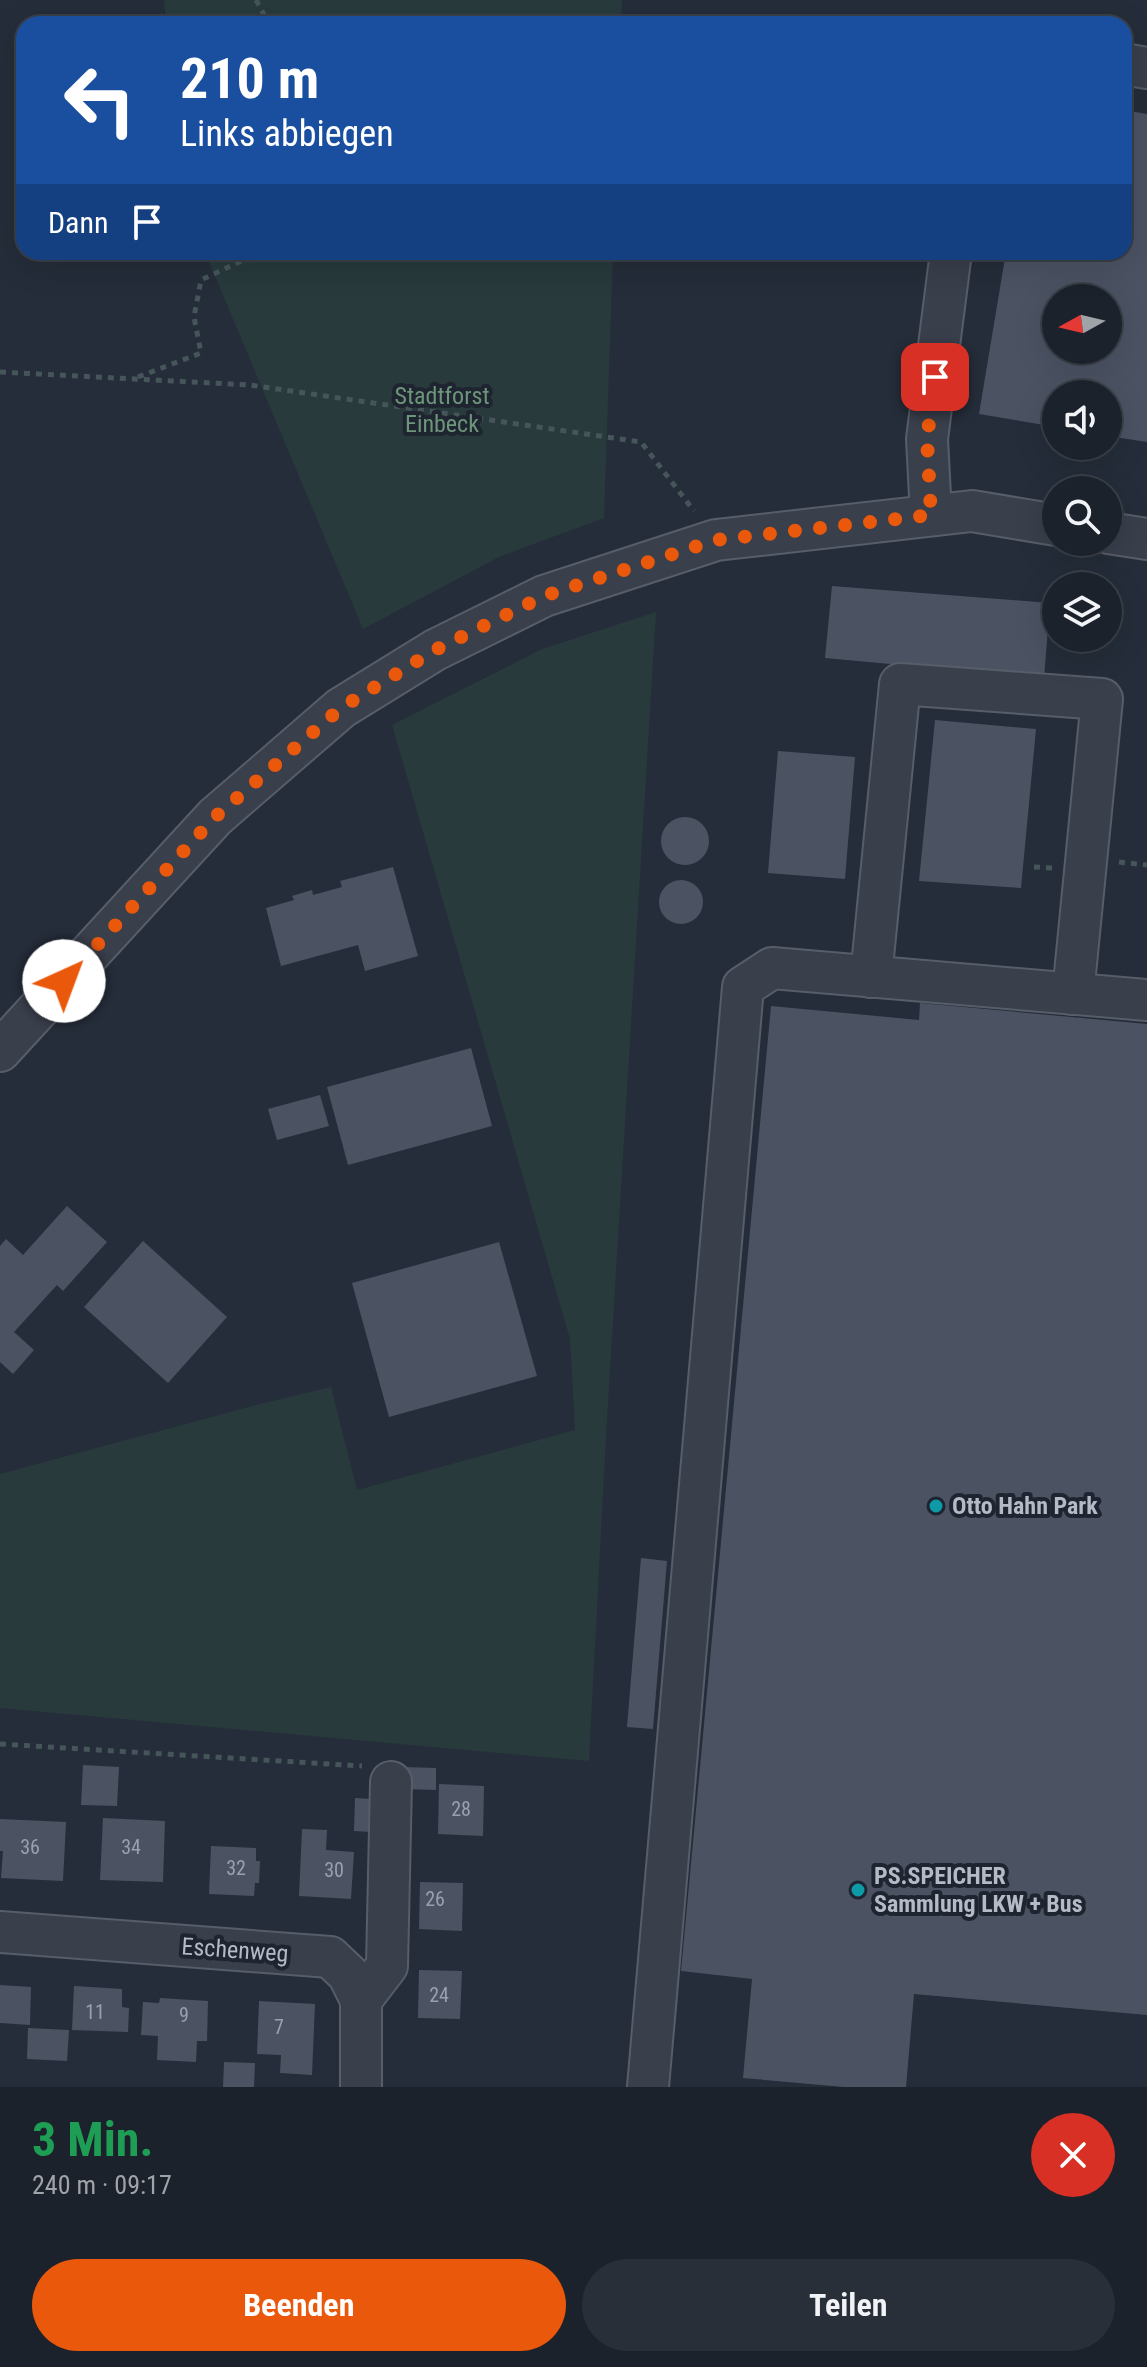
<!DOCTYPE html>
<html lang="de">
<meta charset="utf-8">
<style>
:root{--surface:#1c222c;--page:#292f38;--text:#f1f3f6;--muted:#a0a4a9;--line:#3a3f48;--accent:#ea580c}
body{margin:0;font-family:"Roboto Condensed",sans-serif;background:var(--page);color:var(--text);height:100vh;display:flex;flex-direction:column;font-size:30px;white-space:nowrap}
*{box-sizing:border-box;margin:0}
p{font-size:26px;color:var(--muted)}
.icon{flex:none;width:44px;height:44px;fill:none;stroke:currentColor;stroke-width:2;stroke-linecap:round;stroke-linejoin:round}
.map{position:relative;height:2087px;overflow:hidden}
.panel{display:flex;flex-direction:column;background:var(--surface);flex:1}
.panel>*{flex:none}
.guide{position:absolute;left:16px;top:16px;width:1116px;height:244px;border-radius:24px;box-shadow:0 8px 32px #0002,0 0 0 2px var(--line);background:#1a4fa0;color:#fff;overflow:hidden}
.needle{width:52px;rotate:262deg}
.fabs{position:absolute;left:1042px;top:284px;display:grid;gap:16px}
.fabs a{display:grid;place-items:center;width:80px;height:80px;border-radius:50%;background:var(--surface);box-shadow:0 8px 32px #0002,0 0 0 2px var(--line);font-size:40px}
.pin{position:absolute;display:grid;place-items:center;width:68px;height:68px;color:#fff;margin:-34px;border-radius:16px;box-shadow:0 4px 12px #0006}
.me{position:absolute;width:88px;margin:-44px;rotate:43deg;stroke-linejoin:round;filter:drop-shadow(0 0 6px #0008)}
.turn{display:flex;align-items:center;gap:28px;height:168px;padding:0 32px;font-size:36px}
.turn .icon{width:104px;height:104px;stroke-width:2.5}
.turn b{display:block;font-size:56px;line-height:68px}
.then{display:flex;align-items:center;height:76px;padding:0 32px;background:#0003;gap:16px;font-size:30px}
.round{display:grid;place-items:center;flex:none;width:84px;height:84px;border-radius:42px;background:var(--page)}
.headline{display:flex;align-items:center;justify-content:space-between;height:136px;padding:0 32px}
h1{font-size:48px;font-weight:700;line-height:60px;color:#1e9e55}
.primary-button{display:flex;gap:16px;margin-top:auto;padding:16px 32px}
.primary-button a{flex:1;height:92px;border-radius:48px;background:var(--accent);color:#fff;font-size:32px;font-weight:700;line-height:92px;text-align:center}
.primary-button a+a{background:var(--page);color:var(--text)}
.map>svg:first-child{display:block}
.green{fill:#283a3c}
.building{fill:#4b5363;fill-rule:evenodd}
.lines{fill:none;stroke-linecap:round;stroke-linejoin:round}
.minor-casing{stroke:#575d69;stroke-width:44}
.path{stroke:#455559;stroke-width:5;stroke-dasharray:6 6;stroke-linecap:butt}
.minor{stroke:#393f4b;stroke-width:40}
.route{stroke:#ea580c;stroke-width:14;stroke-dasharray:0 25.2}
.culture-dot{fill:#0f9aa8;stroke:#1e2430;stroke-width:3}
.labels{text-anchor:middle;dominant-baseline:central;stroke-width:8;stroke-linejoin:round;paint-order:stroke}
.number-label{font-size:20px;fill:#9aa0ad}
.park-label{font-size:24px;fill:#6d9579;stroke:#1e2430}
.poi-label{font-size:24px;font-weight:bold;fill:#b4bac6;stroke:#1e2430;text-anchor:start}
.street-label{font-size:24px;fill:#b4bac6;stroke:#1e2430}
</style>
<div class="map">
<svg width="1147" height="2087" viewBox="0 0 1147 2087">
<rect width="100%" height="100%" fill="#252d3a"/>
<g class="green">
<path d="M164,0H622L621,24H166Z"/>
<path d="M205,252H613L604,518L501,556L363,629Z"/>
<path d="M656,612L606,1436L589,1761L0,1708V1474L260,1404L331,1387L357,1490L575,1430L570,1339L392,725L542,649Z"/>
</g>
<g class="building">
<path d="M1124,110L1147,114V442L1108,436V394H1056V427L979,414L1006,252H1124ZM1056,298H1108V350H1056Z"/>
<path d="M832,586L1050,603L1044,678L825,658Z"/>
<path d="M935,720L1036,729L1021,888L919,881Z"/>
<path d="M778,751L855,757L845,879L768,873Z"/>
<circle cx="685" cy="841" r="24"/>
<path d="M393,867L418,956L365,971L358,945L281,966L266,908L294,900L292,896L312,890L313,895L342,887L340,881Z"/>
<circle cx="681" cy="902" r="22"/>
<path d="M920,1003L1147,1024V2015L914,1994L906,2087H844L743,2078L752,1979L681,1971L771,1006L919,1020Z"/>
<path d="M471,1048L492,1126L348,1165L327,1087Z"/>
<path d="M320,1095L329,1126L277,1140L268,1109Z"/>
<path d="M67,1206L107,1242L63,1291L57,1285L14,1332L34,1350L13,1374L0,1362V1246L6,1239L23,1255Z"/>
<path d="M143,1241L227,1317L168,1383L84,1307Z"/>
<path d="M499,1242L537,1376L389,1417L352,1283Z"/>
<path d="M641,1558L667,1561L653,1729L627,1727Z"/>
<path d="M83,1765L119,1767L117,1806L81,1805Z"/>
<path d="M404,1767L436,1768V1790L403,1789Z"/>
<path d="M439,1784L484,1786L483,1836L438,1834Z"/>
<path d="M355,1798L372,1799L371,1832L354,1831Z"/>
<path d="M103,1818L165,1821L163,1882L100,1880Z"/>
<path d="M0,1819L66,1822L63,1881L1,1878L3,1851H0Z"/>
<path d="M302,1829L327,1830L326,1850L354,1852L351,1899L299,1896Z"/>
<path d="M211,1846L256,1848V1861H260L259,1883H255L254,1896L209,1894Z"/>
<path d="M420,1882L463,1883L462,1931L419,1929Z"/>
<path d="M419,1970L462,1971L460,2019L418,2018Z"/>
<path d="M0,1985L31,1987L30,2025L0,2023Z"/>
<path d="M74,1986L122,1989V2007L129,2008L128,2032L72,2030Z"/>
<path d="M160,1998L208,2001L207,2041H197L196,2062L157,2060L158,2036L141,2035L143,2002L159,2003Z"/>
<path d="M259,2001L315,2004L312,2075L280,2073L281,2055L257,2054Z"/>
<path d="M28,2028L69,2030L67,2061L27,2059Z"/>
<path d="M224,2062L255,2063L254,2087H223Z"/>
</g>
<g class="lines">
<g class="minor-casing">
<g id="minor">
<path d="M1124,64L1147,68"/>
<path d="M931,515L927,439L951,252"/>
<path d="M1108,533L1147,539"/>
<path d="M871,977L900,684L1102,699L1073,994"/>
<path d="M0,1051L215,817L341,708L435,650L544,596L716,540L972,511L1056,525"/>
<path d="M0,1932L330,1957L348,1974L361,2000V2087"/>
<path d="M361,2000L387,1966L391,1782"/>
<path d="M648,2087L743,987L772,968L1147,1000"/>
</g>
</g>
<g class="path">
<path d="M256,0L269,24"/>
<path d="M0,372L250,385L641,442L694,511"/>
<path d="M138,377L201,353L194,317L201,280L239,262L283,252"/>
<path d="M1119,862L1147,865"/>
<path d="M1034,867L1053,868"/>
<path d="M0,1744L362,1766"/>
</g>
<use href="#minor" class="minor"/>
</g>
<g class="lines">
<path class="route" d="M64,981L215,817L341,708L435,650L544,596L716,540L931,515L927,439L935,377"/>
</g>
<g class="culture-dot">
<circle cx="936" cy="1506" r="8"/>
<circle cx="858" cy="1890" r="8"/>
</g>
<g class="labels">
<g class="number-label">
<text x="461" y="1809">28</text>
<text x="30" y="1847">36</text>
<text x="131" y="1847">34</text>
<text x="236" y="1868">32</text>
<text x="334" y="1870">30</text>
<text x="435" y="1899">26</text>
<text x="439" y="1995">24</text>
<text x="95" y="2012">11</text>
<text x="184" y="2015">9</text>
<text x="279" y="2027">7</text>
</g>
<g class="park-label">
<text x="442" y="396">Stadtforst<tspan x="442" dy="28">Einbeck</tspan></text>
</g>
<g class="poi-label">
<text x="952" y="1506">Otto Hahn Park</text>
<text x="874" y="1876">PS.SPEICHER<tspan x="874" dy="28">Sammlung LKW + Bus</tspan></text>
</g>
<g class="street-label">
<text transform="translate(235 1950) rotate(4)">Eschenweg</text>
</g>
</g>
</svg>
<div class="fabs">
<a><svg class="needle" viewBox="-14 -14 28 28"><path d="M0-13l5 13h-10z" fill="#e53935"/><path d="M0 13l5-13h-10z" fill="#a0a4a9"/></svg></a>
<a><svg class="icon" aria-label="sound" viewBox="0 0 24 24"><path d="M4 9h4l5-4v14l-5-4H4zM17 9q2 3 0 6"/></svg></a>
<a><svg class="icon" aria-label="search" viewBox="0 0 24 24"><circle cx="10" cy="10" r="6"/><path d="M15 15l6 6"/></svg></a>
<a><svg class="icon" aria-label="layers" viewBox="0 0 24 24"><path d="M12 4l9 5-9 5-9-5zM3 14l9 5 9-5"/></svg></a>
</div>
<div class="pin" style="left:935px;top:377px;background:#d93025"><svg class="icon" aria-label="arrive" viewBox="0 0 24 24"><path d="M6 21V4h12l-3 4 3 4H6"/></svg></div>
<svg class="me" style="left:64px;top:981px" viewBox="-20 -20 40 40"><circle r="19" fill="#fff"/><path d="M0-13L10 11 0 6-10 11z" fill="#ea580c"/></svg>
<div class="guide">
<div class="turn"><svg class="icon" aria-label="left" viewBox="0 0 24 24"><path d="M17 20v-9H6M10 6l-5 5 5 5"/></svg><div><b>210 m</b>Links abbiegen</div></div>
<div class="then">Dann<svg class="icon" aria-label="arrive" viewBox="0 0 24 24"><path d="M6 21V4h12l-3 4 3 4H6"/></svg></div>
</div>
</div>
<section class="panel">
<div class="headline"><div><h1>3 Min.</h1><p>240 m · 09:17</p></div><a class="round" style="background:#d93025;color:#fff"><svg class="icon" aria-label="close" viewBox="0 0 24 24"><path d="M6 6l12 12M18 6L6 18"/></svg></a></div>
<div class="primary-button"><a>Beenden</a><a>Teilen</a></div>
</section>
